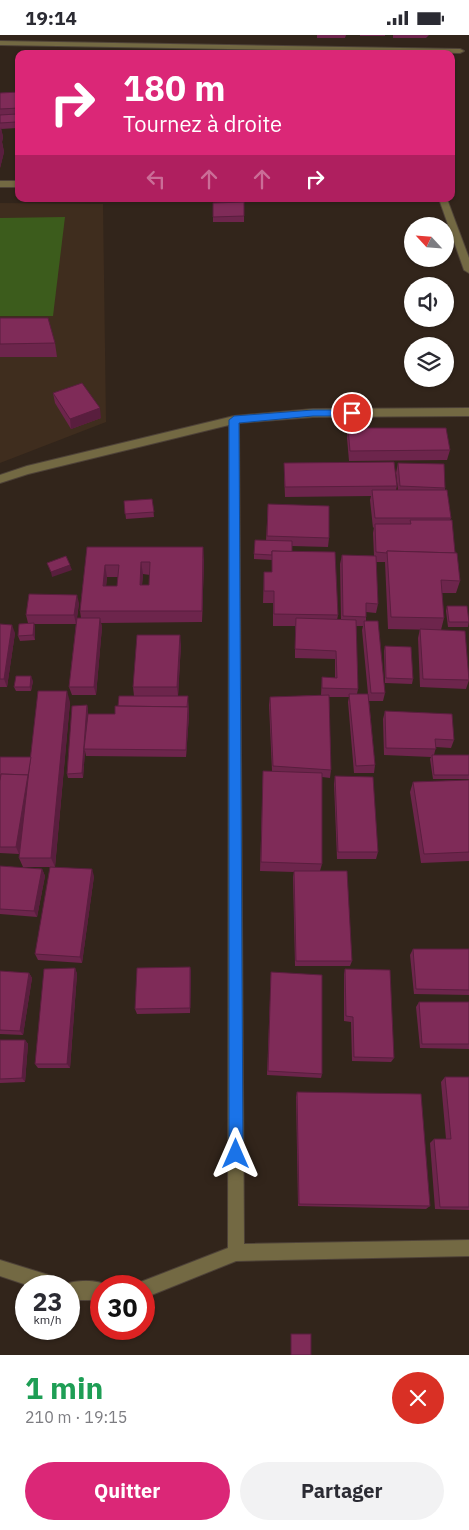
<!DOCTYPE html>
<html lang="fr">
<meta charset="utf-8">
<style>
:root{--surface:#fff;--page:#f2f2f3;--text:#2b2b33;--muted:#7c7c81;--accent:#db2777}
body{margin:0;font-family:"IBM Plex Sans",sans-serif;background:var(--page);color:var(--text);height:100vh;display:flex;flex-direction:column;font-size:19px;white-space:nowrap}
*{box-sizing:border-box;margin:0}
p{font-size:16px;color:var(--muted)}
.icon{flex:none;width:28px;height:28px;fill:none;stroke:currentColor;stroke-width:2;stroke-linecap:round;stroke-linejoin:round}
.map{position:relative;height:1320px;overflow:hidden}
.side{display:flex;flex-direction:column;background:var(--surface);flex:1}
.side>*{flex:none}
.hud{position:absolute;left:15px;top:15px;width:440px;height:152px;border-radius:10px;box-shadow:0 1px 4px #0004;background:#db2777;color:#fff;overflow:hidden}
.needle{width:32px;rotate:296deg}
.controls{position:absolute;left:404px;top:182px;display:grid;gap:10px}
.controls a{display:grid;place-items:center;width:50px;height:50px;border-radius:50%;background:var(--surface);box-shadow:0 1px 4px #0004;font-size:25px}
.speed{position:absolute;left:15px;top:1240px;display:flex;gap:10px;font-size:25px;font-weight:700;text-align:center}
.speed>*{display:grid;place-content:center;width:65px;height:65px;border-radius:50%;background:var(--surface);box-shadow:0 1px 4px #0004;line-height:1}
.speed small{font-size:12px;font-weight:400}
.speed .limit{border:8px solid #d22;background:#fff;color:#111}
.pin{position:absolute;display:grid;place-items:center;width:42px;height:42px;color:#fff;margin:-21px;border:2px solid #fff;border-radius:50%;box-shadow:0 1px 5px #0007}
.me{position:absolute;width:55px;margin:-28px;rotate:0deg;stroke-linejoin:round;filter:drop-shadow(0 0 4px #0008)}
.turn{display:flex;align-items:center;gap:18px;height:105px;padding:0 25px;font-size:22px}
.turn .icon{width:65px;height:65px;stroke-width:2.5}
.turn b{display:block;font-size:35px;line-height:42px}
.lanes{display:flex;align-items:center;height:48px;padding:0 25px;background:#0003;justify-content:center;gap:25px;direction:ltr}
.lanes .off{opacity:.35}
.round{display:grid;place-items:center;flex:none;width:52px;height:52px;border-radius:26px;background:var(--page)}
.overview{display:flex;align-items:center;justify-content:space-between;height:85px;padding:0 25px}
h1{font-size:30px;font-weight:700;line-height:38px;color:#1e9e55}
.button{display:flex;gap:10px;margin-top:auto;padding:10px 25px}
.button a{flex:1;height:58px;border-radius:30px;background:var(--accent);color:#fff;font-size:20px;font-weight:700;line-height:58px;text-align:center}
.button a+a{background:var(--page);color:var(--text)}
.status{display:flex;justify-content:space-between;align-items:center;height:35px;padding:0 25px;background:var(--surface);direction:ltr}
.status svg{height:14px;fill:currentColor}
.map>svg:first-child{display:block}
.built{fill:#3f2d1e}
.green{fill:#3c5c1c}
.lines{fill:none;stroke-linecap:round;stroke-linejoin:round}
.minor-casing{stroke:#4e4238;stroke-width:2}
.minor{fill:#736943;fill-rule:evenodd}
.wall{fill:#6d254c;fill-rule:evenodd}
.shaded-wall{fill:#591e3e}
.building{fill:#7f2b58;stroke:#591e3e;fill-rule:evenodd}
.route{fill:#1a73e8;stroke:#114b97}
</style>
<div class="status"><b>19:14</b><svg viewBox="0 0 49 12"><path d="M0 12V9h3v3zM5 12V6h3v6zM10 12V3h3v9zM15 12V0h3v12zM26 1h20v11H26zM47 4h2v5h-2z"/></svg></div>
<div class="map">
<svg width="469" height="1320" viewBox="0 0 469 1320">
<rect width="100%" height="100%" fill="#32251b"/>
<path class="built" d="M0,168L103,169L106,387L0,428Z"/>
<path class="green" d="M65,182L53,281H0V183Z"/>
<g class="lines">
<g class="minor-casing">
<g id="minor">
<path d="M0,6L460,14L464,16L460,18L0,10Z"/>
<rect x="0" y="146" width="19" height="6"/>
<path d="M439,164H447L469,223V238L464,235Z"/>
<path d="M469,373V381L313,382L239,388L244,1209L469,1205V1221L236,1226L144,1263V1251H137L138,1248L228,1213L229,390L28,439L0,448V440L27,431L234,381L313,374Z"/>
<path d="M0,1225L55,1242L61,1245L63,1250C74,1245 98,1244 108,1251H101V1265H69V1251H30L0,1241Z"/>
</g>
</g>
<use href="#minor" class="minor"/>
</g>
<g class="wall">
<path d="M317,0H346L345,3H317Z"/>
<rect x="360" y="0" width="25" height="1"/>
<path d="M393,0H429L426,3H393Z"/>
<path d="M19,57V83H18L17,93L1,94L3,102L2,107L4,117L0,133V58Z"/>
<path d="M244,167V187H213V168Z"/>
<path d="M0,283L55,308L57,322H0Z"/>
<path d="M53,358L101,383L71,394L55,368Z"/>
<path d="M348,393L450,415L447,425L349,426L347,403Z"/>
<path d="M284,428L397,451L396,455H398L396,438L398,428L445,453V455L451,483L450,485L460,546L456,558H442L444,583L441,595L388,594L385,527H376L378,569L376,578L366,577V586L385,658L383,666H369L375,730L374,738H354L348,667L349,662H329L331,735L330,743L322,742V829L320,836L352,926L350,931H295L293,842L294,837L260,836L263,736H272L269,670L270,662L321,660L322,642L335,643V624L295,623V591H273V568H263L264,537H272V525L254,524V519L266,506L268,469L329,503L328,512L292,511V517L338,580L337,585H341L340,529L342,520L374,521L373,498L374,492L373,493L370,465L371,461L285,462L284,437ZM356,591H363L362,595L368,659H357L358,654Z"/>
<path d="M152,464L154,482L126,484L124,466Z"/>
<path d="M87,512L204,524L202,587L101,588L102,592L96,660H72L69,652L76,589H34L35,593V605L20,606L18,601L28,588L26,580L79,568L77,583H81L80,576ZM143,539L150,540L149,550H142ZM107,542H118L117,551H106Z"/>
<path d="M447,571L469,585L468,592H448L446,576Z"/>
<path d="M0,589L15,598L7,652H0Z"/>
<path d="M420,594L469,645L466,654L420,652L418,603Z"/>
<path d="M181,609L178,661H134L133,652Z"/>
<path d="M385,611L413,644L412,649L385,648L384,616Z"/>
<path d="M33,646L31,656H16L14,652Z"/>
<path d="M188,661L189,680L186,722L86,721L85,716L83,743H68L67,739L87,670L88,675L86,698L115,679L118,671Z"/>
<path d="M70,667L55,832H23L19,823V819L0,818V722H31Z"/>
<path d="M385,676L454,705L451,713L436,712L434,720H469V744H433L430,724L431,722L384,720L383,684Z"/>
<path d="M335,741L378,817L376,824H337L334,749Z"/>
<path d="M469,745V826L421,828L410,757L413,747Z"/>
<path d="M0,831L42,834L45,841L37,882L0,879Z"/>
<path d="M94,841L82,928L38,925L35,919Z"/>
<path d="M413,914H469V960L414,959L410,920Z"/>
<path d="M190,932L191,937L190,978L137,979L135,974Z"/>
<path d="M75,933L77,939L70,1033H38L35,1029Z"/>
<path d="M345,934L394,1023L391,1027L352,1026L351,987L344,986V939Z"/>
<path d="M0,936L29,938L32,943L23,1000L0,999Z"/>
<path d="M271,937L322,1039L321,1043L267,1040Z"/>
<path d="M419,967H469V1014L420,1013L416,972Z"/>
<path d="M0,1005H25L28,1009L25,1047L0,1048Z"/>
<path d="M445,1042H469V1175L435,1174L430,1108L434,1104H446L441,1047Z"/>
<path d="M297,1057L430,1171L426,1174L298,1171L296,1062Z"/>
</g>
<g class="shaded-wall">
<path d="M17,79L18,85L17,93L16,87Z"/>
<path d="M1,92L3,102L2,107L4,117L0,133V97Z"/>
<path d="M100,373L101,383L71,394L70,384Z"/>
<path d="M203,512L204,524L202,587V576Z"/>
<path d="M141,527L143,539L141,562L140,550Z"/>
<path d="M70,530L72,535L52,542L51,537Z"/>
<path d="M105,530L107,542L105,563L103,551Z"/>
<path d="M77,560L79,568L76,589L74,580Z"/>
<path d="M100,583L102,592L96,660L94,652Z"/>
<path d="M34,588L35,593V605L33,600Z"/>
<path d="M12,590L15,598L7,652L4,644Z"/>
<path d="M180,600L181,609L178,661L177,652Z"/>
<path d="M31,641L33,646L31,656L30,652Z"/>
<path d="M67,656L70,667L55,832L51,823Z"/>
<path d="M87,670L88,675L85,714H84L85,716L83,743L82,738Z"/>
<path d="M188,672L189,680L186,722V715Z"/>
<path d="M28,740L30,745L19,819L16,812Z"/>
<path d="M42,834L45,841L37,882L34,876Z"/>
<path d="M92,834L94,841L82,928L80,922Z"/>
<path d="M190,932L191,937L190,978Z"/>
<path d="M75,933L77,939L70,1033L67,1029Z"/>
<path d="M29,938L32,943L23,1000L20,996Z"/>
<path d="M25,1005L28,1009L25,1047L22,1043Z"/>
</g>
<g class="building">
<path d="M19,57V73L0,74V58Z"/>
<path d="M17,79L16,87L0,88V80Z"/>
<path d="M244,167V181L213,182V168Z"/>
<path d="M0,283H48L55,308L0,309Z"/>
<path d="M82,348L100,373L70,384L53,358Z"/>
<path d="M348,393H446L450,415L350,416Z"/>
<path d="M394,427L397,451L285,452L284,428Z"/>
<path d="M398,428L444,429L445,453L400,451Z"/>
<path d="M372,455H447L451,483H375Z"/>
<path d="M152,464L154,477L125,479L124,466Z"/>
<path d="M268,469L329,471V503L267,501Z"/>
<path d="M410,485H452L455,518L387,516V518L376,517L375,489H411Z"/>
<path d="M255,505L292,506V517L272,516V520L254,519Z"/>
<path d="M87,512H203L202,576H80ZM141,527H150L149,550H140ZM105,530H119L117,551H103Z"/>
<path d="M272,516L335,517L338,580L274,579V556H264V537H272Z"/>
<path d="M387,516L457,518L460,546L441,545L444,583L391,582Z"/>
<path d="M342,520L376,521L378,569L366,568V582L343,581Z"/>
<path d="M66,521L70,530L51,537L47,528Z"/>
<path d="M29,559L77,560L74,580H26Z"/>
<path d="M447,571H467L469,587H449Z"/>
<path d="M77,583H100L94,652H69Z"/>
<path d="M296,583L356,585L358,654L322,653V642L337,643L336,616L295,614Z"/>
<path d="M364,586H378L385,658H371Z"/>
<path d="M34,588L33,600L18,601L19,589Z"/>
<path d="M0,589L12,590L4,644H0Z"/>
<path d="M420,594L465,596L469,645L423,644Z"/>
<path d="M137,600H180L177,652H133Z"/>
<path d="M385,611L411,612L413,644L386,643Z"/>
<path d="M16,641H31L30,652H14Z"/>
<path d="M38,656H67L51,823H19Z"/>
<path d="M349,659H368L375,730L356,731Z"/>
<path d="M329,660L331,735L273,731L270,662Z"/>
<path d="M119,661H188L187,672L118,671Z"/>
<path d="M87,670L82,738L67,739L72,671Z"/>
<path d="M115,671L188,672L186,715L84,714L88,679H115Z"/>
<path d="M385,676L452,679L454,705L435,704L436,714L386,713Z"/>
<path d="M432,720H469V740H434Z"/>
<path d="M0,722H31L28,741V740L1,739V741H0Z"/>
<path d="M263,736L322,738V829L261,827Z"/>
<path d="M1,739L28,740L16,812H0V746Z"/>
<path d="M335,741L373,742L378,817H338Z"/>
<path d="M469,745V817L424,819L413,747Z"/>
<path d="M0,831L42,834L34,876L0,874Z"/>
<path d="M50,832L92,834L80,922L35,919Z"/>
<path d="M294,836H347L352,926H296Z"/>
<path d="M413,914H469V955L416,954Z"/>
<path d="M190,932V973L135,974L137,933Z"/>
<path d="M75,933L67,1029H35L44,934Z"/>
<path d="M345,934L390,935L394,1023L354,1022L353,982L346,981Z"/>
<path d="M0,936L29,938L20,996L0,995Z"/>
<path d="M271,937L322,940V1039L268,1036Z"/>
<path d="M419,967H469V1009H422Z"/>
<path d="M0,1005H25L22,1043L0,1044Z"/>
<path d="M445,1042H469V1172H440L434,1104H451Z"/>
<path d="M297,1057L421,1059L430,1171L299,1169Z"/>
<rect x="291" y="1299" width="20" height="21"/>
</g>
<path class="route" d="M313,375H352L357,378L352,381H313L239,388L243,1119L241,1124L236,1126L231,1124L229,1119V385L234,381Z"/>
</svg>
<div class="controls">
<a><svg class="needle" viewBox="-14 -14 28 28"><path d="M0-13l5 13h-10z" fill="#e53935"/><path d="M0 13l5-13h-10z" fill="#7c7c81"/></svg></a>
<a><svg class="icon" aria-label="sound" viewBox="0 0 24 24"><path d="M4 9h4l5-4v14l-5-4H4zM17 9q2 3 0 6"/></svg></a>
<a><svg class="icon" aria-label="layers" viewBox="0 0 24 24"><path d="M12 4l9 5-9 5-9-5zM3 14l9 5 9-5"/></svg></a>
</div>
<div class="speed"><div>23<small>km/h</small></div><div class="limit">30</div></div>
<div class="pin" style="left:352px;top:378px;background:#d93025"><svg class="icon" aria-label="arrive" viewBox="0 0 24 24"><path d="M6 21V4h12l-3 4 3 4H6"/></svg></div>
<svg class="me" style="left:236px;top:1119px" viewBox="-20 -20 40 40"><path d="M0-17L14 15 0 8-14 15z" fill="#1a73e8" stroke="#fff" stroke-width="4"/></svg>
<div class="hud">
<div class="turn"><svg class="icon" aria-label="right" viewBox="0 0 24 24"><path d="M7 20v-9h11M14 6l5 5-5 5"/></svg><div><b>180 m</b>Tournez à droite</div></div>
<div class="lanes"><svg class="icon off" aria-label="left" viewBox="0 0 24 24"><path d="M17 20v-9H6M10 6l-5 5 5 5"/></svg><svg class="icon off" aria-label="ahead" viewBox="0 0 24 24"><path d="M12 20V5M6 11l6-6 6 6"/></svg><svg class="icon off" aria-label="ahead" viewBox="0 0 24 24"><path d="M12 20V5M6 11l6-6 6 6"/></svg><svg class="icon" aria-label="right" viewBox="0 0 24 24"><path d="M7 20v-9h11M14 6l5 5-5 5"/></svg></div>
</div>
</div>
<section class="side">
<div class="overview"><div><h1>1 min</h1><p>210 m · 19:15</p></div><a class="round" style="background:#d93025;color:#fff"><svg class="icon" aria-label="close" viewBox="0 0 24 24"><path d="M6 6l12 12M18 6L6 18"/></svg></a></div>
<div class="button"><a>Quitter</a><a>Partager</a></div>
</section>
